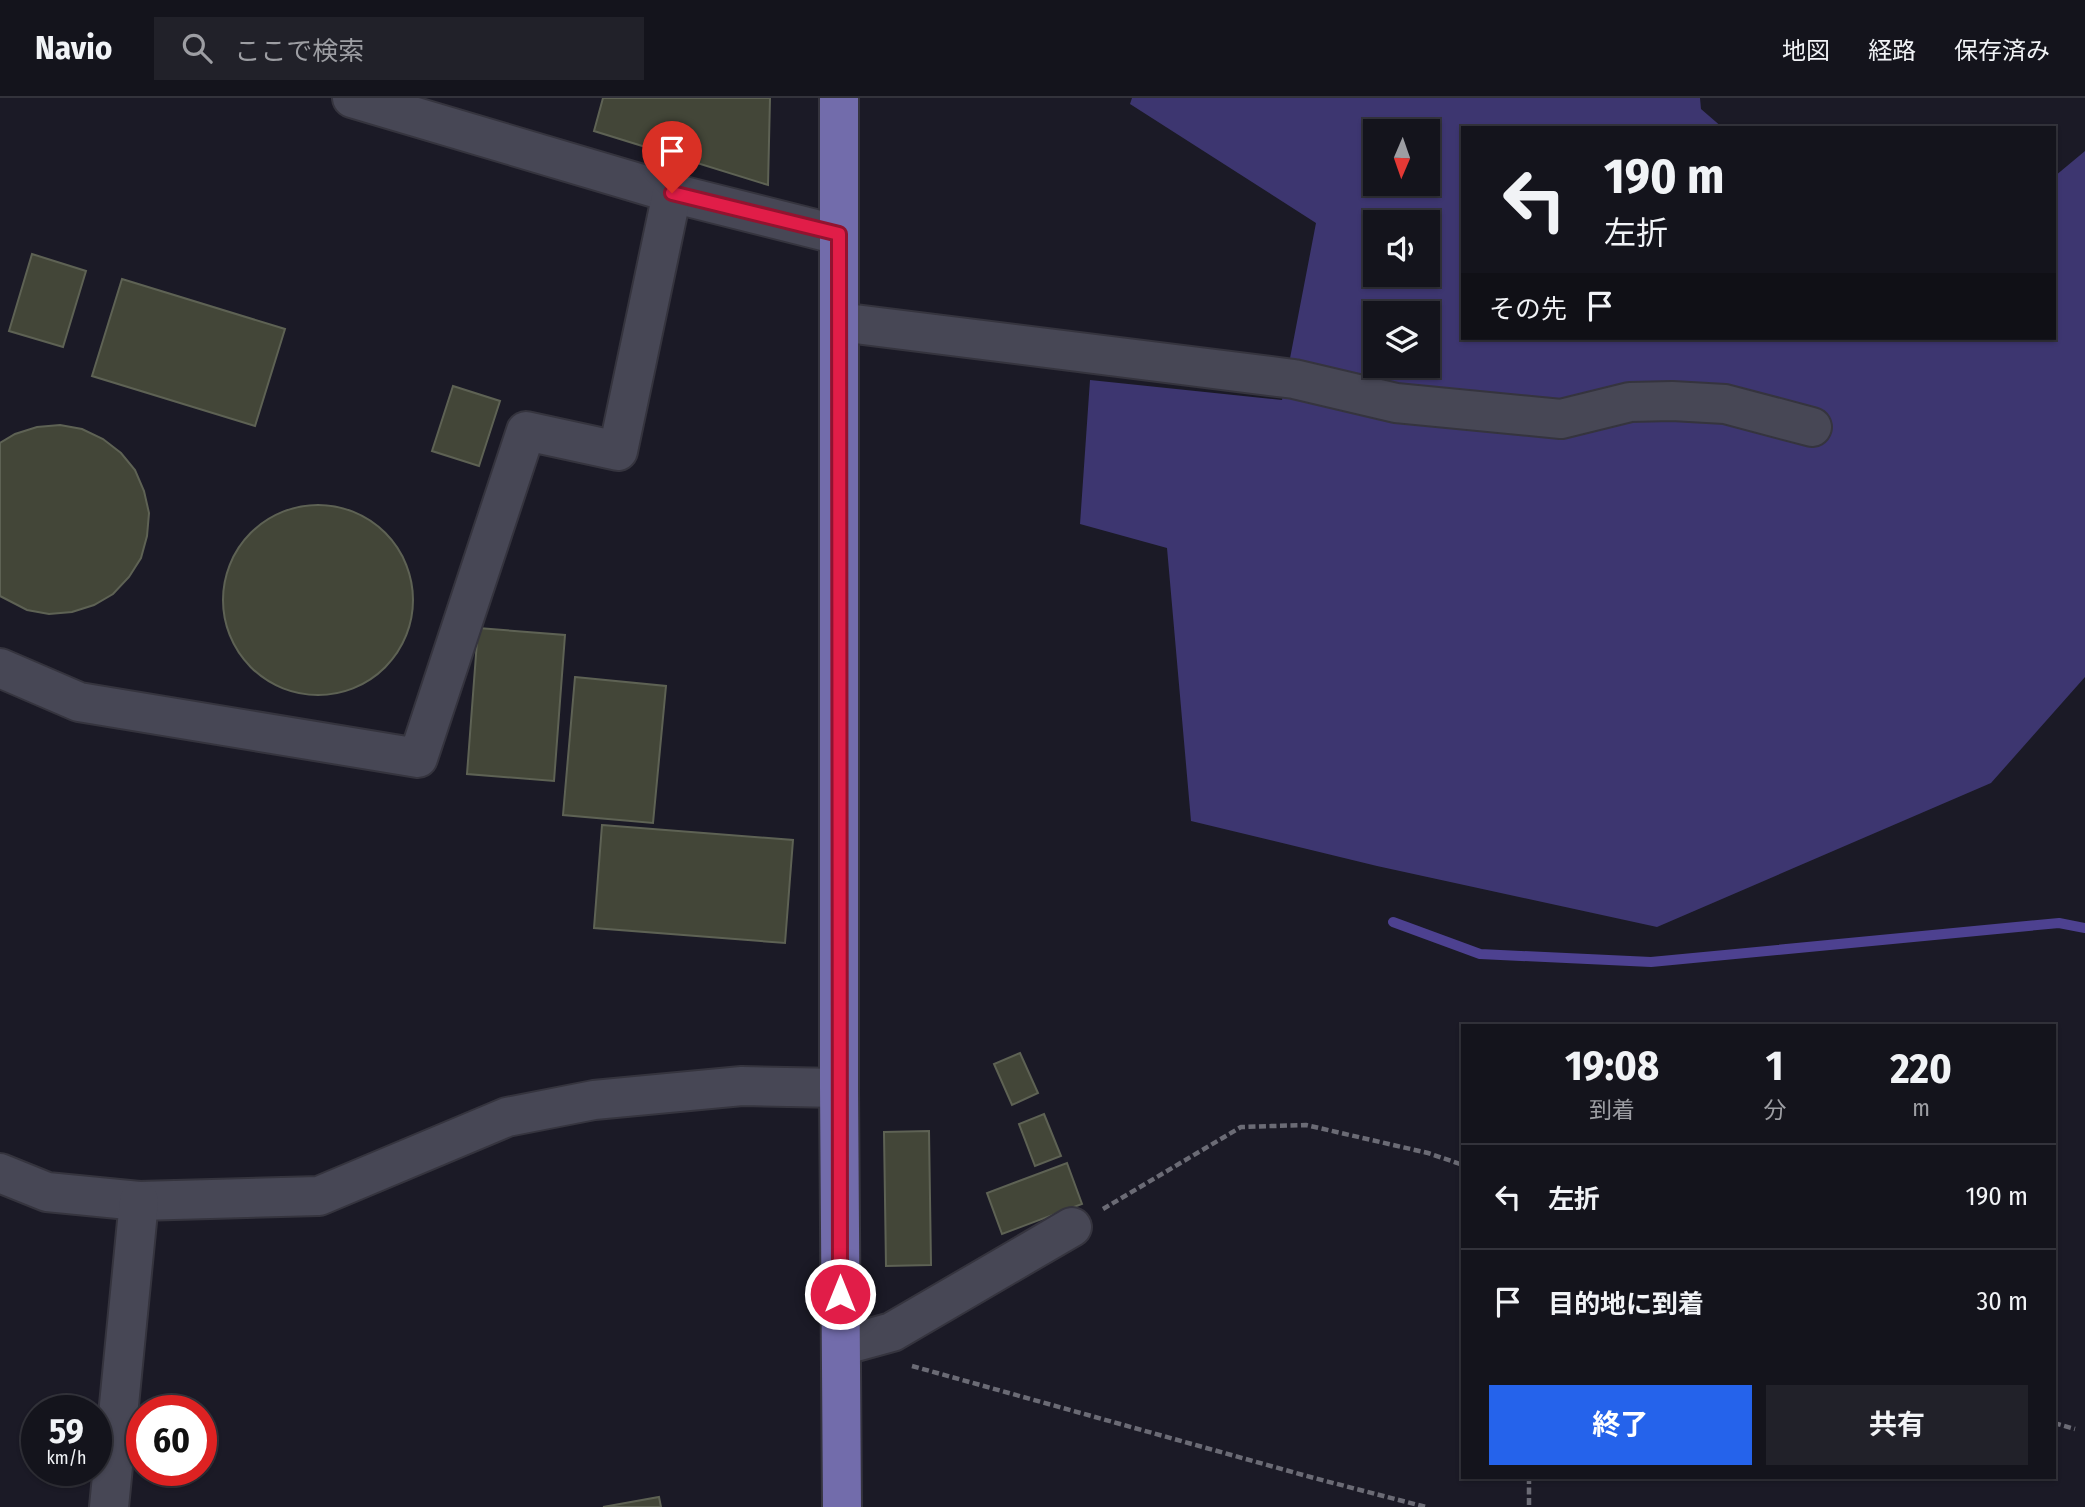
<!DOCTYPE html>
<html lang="ja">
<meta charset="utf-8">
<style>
:root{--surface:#14141c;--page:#212129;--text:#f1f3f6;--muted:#9d9ea3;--line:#33333b;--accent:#2563eb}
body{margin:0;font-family:"Fira Sans Condensed","Noto Sans JP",sans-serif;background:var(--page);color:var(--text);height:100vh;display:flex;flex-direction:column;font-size:26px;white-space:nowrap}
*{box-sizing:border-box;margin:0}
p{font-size:23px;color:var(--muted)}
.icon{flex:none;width:38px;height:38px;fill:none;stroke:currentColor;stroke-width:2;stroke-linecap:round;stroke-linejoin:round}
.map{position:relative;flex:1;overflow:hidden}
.details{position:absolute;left:1461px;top:926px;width:595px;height:455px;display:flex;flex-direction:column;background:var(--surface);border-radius:0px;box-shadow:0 2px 5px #0004,0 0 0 2px var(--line)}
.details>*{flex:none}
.guide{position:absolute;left:1461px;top:28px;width:595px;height:214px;border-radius:0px;box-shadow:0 2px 5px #0004,0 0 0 2px var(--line);background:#14141c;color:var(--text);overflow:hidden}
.needle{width:46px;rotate:182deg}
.controls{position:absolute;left:1363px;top:21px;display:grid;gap:14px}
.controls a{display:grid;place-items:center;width:77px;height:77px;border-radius:0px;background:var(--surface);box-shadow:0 2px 5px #0004,0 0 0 2px var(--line);font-size:35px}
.speed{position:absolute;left:21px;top:1297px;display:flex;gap:14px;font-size:35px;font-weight:700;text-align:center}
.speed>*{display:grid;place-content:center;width:91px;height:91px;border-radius:50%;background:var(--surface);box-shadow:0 2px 5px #0004,0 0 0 2px var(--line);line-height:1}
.speed small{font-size:18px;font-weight:400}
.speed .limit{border:10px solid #d22;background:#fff;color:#111}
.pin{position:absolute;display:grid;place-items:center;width:60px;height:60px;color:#fff;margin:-72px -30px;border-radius:50% 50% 50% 0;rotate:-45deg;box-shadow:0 0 7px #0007}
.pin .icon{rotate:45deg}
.me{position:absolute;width:77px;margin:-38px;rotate:0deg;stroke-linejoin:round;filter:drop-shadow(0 0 5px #0008)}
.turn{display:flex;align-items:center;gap:24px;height:147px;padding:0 28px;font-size:32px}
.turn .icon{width:91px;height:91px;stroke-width:2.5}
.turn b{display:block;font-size:49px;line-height:60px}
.then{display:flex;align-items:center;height:66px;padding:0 28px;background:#0003;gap:14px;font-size:26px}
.eta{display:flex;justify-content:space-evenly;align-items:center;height:119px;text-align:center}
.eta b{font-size:42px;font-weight:700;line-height:49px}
.primary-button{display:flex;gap:14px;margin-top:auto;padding:14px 28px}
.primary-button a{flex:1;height:80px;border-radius:0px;background:var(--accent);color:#fff;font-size:28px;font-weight:700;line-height:80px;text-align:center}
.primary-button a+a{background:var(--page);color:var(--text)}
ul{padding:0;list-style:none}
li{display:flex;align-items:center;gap:21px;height:105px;padding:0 28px;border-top:2px solid var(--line)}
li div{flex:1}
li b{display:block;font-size:26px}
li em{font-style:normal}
header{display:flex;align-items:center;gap:42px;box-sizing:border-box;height:98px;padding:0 35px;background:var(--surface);border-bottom:2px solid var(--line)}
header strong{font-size:33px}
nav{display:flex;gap:38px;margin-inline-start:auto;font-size:24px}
.search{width:490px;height:63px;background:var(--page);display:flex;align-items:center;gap:18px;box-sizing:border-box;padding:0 24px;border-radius:0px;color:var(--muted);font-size:26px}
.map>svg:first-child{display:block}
.green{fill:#3d3670;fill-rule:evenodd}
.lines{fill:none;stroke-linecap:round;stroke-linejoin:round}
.stream{stroke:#4d4190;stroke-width:10}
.building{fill:#434638;stroke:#5e6254;stroke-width:2}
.street-casing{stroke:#35343e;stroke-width:42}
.primary-casing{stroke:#35343e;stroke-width:42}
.path{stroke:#6b6b75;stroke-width:4.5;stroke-dasharray:7 3.5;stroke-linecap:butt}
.street{stroke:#474755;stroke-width:38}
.primary{stroke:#726cab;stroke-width:38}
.route-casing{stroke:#92132f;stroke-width:18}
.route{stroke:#e11d48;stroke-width:12}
</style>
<header>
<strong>Navio</strong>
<div class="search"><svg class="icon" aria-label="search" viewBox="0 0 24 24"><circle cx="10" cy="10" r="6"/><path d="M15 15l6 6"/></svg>ここで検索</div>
<nav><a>地図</a><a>経路</a><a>保存済み</a></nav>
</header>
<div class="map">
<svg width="2085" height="1409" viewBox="0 0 2085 1409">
<rect width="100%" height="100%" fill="#1b1a26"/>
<path class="green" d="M1132,0H1700L1701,11L1723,30H1463V240H2054L2055,78L2085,53V579L1991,685L1657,829L1377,768L1191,723L1167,450L1080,426L1090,282L1282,302L1316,125L1130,6ZM1376,33H1428V86H1376ZM1376,124H1428V177H1376ZM1376,215H1428V268H1376Z"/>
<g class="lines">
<path class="stream" d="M1393,824L1480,856L1651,864L2059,825L2085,830"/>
</g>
<g class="building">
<path d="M603,0H770L768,87L594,33Z"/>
<path d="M32,156L86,173L63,249L9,233Z"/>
<path d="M122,181L285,231L255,328L92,278Z"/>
<path d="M453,288L500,303L479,368L432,353Z"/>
<path d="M60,327L82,331L103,341L121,355L135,372L144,393L149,415L147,438L141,460L129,479L113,496L94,507L72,514L49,516L27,512L0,498V345L15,336L37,329Z"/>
<circle cx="318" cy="502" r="95"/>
<path d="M478,530L565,537L554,683L467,676Z"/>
<path d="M575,579L666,588L653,725L563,717Z"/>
<path d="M602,727L793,742L785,845L594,830Z"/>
<path d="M1020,955L1038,995L1012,1007L994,966Z"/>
<path d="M1044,1016L1061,1058L1035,1068L1019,1026Z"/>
<path d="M929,1033L931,1167L886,1168L884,1034Z"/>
<path d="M1067,1065L1082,1106L1002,1136L987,1095Z"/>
<path d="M659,1399L661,1409H603Z"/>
</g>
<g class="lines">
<g class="street-casing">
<g id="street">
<path d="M352,0L672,95L839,137"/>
<path d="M839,224L1294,281L1396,305L1561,321L1630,304L1672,303L1725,306L1812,329"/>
<path d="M0,570L79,604L418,660L526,333L618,353L672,95"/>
<path d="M0,1075L47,1094L139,1103L319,1098L507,1019L594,1002L742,988L839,990"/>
<path d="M841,1248L892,1234L1072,1129"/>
<path d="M109,1409L139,1103"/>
</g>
</g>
<g class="primary-casing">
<path id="primary" d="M839,0V990L842,1409"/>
</g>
<g class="path">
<path d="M1103,1111L1241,1029L1306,1027L1428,1055L1463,1067"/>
<path d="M912,1268L1314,1380L1426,1409"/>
<path d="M2054,1325L2075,1331"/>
<path d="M1529,1379V1409"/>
</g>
<use href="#street" class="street"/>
<use href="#primary" class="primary"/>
</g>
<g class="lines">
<g class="route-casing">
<path id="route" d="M672,95L839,136L840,1196"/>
</g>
<use href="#route" class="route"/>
</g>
</svg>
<div class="controls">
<a><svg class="needle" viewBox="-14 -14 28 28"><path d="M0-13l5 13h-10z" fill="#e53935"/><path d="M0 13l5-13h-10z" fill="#9d9ea3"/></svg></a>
<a><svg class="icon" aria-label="sound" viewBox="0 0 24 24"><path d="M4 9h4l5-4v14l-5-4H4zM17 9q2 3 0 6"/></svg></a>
<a><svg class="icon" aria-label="layers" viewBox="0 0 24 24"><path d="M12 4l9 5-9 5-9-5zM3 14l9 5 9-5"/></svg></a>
</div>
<div class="speed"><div>59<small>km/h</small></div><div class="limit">60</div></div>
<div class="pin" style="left:672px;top:95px;background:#d93025"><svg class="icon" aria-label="arrive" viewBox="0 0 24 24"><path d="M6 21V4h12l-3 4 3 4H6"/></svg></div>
<svg class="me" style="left:840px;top:1196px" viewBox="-20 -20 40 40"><circle r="17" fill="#e11d48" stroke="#fff" stroke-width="3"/><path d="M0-11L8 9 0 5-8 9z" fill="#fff"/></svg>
<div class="guide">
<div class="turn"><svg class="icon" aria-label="left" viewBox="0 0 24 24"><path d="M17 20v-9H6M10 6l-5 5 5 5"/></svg><div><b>190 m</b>左折</div></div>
<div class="then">その先<svg class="icon" aria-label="arrive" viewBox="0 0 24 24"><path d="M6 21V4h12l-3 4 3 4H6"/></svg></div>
</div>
<section class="details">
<div class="eta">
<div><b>19:08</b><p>到着</p></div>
<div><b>1</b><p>分</p></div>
<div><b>220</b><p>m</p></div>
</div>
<ul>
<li><svg class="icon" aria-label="left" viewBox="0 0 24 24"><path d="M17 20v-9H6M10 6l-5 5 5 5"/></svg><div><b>左折</b></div><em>190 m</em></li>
<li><svg class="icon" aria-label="arrive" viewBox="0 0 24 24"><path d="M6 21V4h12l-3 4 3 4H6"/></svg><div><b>目的地に到着</b></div><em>30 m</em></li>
</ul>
<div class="primary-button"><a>終了</a><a>共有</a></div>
</section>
</div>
